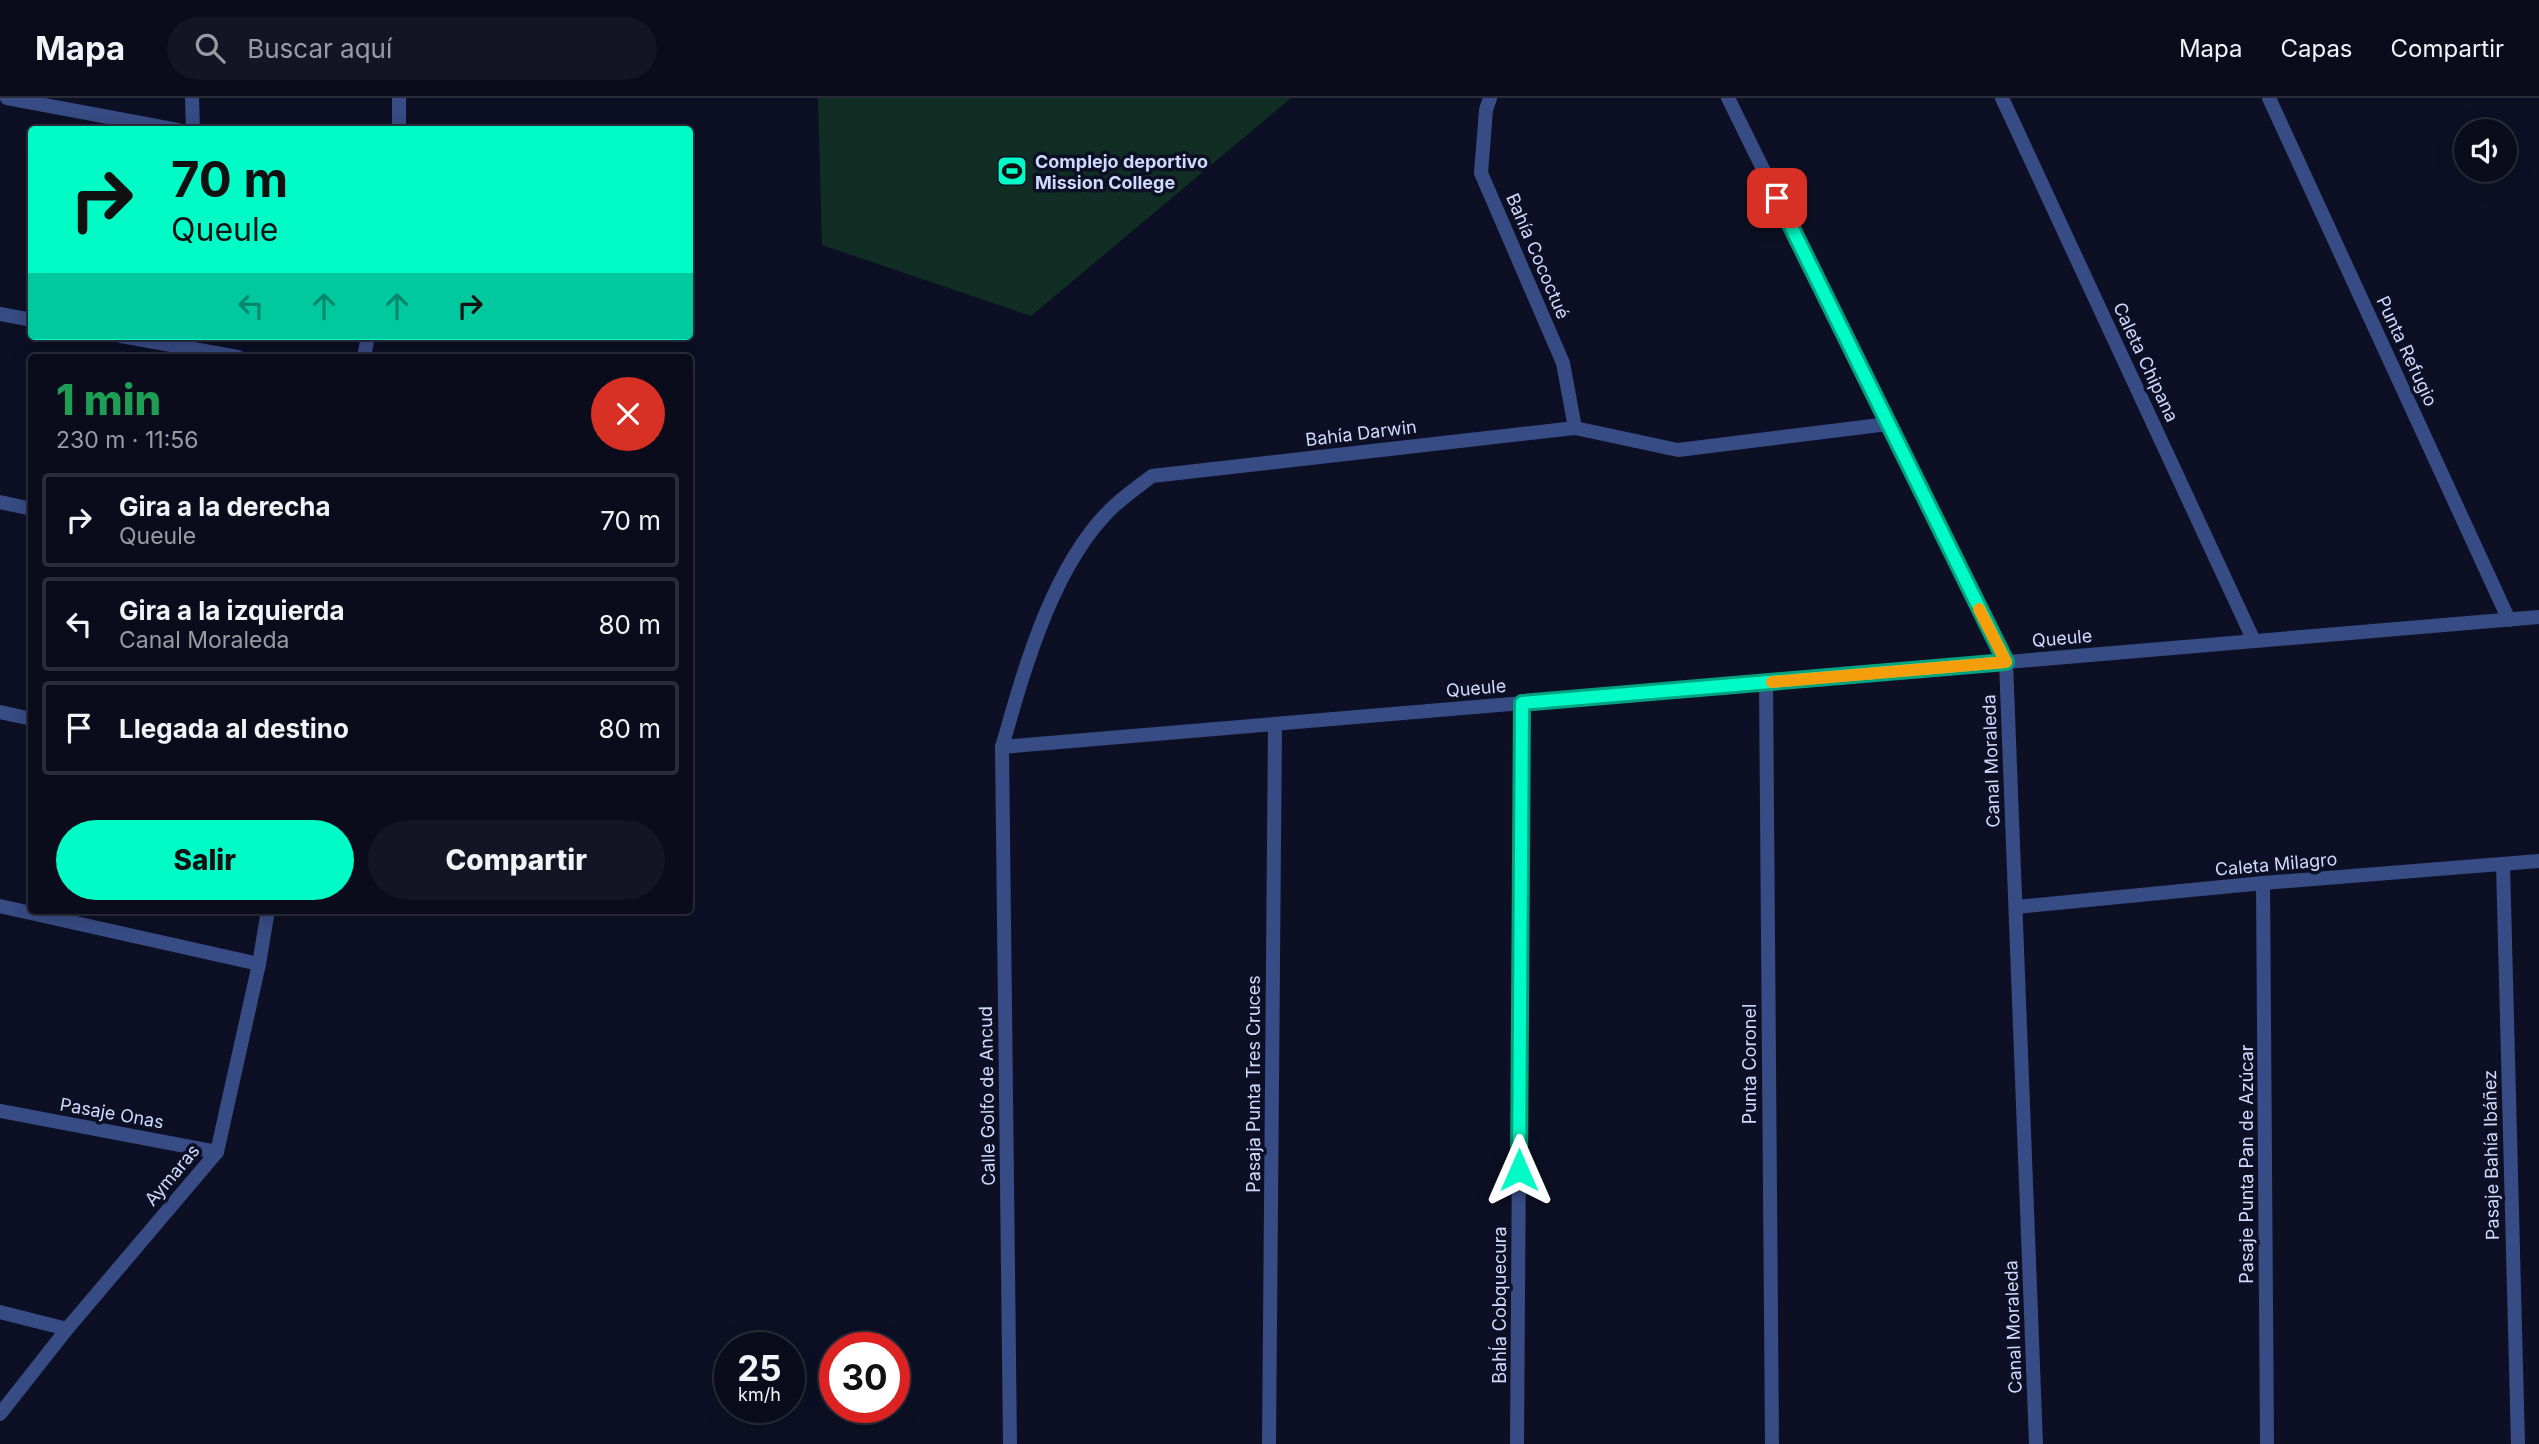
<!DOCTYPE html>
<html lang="es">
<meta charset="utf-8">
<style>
:root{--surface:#0a0c1b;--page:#131524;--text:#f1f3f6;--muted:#999ba3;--line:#2a2c3a;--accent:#00fbc7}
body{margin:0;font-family:Inter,sans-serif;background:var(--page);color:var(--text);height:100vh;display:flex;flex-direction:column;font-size:26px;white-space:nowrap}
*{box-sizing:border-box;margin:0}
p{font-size:23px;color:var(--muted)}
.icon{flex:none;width:38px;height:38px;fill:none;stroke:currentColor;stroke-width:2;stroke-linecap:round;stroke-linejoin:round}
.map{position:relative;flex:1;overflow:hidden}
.panel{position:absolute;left:28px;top:256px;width:665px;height:560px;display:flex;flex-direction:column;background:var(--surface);border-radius:7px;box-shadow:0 4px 18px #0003,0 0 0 2px var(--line)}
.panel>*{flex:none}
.top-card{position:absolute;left:28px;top:28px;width:665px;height:214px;border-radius:7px;box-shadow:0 4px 18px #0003,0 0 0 2px var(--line);background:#00fbc7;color:#111;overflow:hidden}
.buttons{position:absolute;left:2454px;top:21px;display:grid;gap:14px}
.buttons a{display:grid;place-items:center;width:63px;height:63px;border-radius:50%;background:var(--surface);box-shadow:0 4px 18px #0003,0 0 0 2px var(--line);font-size:35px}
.speed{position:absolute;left:714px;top:1234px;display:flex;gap:14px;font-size:35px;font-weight:700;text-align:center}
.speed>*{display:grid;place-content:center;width:91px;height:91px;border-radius:50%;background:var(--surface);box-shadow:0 4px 18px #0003,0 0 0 2px var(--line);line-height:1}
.speed small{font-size:18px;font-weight:400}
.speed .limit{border:10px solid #d22;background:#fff;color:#111}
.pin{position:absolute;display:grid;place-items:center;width:60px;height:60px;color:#fff;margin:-30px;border-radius:14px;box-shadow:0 4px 10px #0006}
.me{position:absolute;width:77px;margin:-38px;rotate:0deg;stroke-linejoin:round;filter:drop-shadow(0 0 5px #0008)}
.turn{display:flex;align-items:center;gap:24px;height:147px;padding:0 28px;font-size:32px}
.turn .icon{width:91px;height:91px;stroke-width:2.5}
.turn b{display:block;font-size:49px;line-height:60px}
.lanes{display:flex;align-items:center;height:66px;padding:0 28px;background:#0003;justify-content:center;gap:35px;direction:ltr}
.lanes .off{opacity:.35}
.round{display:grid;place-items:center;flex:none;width:74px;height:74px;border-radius:37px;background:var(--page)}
.summary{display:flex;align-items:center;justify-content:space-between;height:119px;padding:0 28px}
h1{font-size:42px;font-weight:800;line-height:52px;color:#1e9e55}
.button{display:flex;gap:14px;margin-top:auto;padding:14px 28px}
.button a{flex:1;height:80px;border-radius:42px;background:var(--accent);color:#111;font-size:28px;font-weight:800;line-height:80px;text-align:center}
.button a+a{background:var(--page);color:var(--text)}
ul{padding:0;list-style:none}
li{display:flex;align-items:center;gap:21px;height:94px;margin:0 14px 10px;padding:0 14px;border:4px solid var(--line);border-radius:7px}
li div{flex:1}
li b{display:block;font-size:26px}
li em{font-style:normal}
header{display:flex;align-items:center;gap:42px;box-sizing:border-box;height:98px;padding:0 35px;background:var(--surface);border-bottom:2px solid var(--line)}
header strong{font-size:33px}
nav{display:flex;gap:38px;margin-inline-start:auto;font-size:24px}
.search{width:490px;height:63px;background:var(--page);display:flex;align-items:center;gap:18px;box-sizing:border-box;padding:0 24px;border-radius:38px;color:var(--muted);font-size:26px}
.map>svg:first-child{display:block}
.green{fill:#102e24}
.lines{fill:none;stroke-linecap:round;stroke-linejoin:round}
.street{stroke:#374b84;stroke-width:14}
.route-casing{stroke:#00a381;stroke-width:18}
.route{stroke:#00fbc7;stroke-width:12}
.slow{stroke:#f59e0b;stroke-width:12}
.labels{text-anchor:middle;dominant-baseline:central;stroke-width:7;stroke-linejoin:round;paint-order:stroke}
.poi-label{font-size:18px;font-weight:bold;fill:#d0d9ff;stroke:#0d1024;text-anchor:start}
.street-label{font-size:18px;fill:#d0d9ff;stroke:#0d1024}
</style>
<header>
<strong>Mapa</strong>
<div class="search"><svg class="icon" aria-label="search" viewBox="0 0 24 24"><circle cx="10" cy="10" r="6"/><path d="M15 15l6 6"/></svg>Buscar aquí</div>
<nav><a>Mapa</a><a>Capas</a><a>Compartir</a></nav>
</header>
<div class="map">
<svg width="2539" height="1346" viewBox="0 0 2539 1346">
<rect width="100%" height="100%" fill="#0d1024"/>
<path class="green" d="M818,0H1291L1031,218L822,147Z"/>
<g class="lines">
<g class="street">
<path d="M7,0L178,32"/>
<path d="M192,0L193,32"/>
<path d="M399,0V32"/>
<path d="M1490,0L1486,12L1481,75L1563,265L1575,330"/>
<path d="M1728,0L2006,564L2036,1346"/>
<path d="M2002,0L2254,543"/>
<path d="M2269,0L2509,522"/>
<path d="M0,216L32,222"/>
<path d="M121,238L238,259"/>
<path d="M364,259L368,238"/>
<path d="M0,404L32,411"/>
<path d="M1766,585L1772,1346"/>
<path d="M0,614L32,621"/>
<path d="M1002,649L2539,519"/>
<path d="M2503,766L2518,1346"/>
<path d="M2263,785L2267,1346"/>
<path d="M0,808L259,866"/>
<path d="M2016,809L2263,785L2539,763"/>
<path d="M0,1013L217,1054"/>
<path d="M0,1214L67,1231"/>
<path d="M0,1316L67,1231L217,1054L259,866L268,812"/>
<path d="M1010,1346L1002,649C1024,572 1053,465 1114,408C1126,397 1139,388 1152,378L1575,330L1678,352L1888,326"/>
<path d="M1269,1346L1275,626"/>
<path d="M1517,1346L1522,605"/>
</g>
</g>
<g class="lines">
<g class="route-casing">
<path id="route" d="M1519,1072L1522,605L2006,564L1777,100"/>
</g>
<use href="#route" class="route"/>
<path class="slow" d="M1772,584L2006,564L1979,511"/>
</g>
<defs>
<g id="stadium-square" transform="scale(1.575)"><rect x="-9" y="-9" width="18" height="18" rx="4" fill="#00fbc7" stroke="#0d1024"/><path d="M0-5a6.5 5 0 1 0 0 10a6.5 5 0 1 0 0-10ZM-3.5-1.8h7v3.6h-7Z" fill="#111"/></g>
</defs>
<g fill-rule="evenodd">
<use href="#stadium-square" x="1012" y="73"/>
</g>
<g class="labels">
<g class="poi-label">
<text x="1035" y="63">Complejo deportivo<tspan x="1035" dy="21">Mission College</tspan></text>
</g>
<g class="street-label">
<text transform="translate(1538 158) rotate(67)">Bahía Cococtué</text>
<text transform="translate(2407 253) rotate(65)">Punta Refugio</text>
<text transform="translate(2146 264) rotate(65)">Caleta Chipana</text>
<text transform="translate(1361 335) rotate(-7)">Bahía Darwin</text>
<text transform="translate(2062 540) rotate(-5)">Queule</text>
<text transform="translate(1476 590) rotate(-5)">Queule</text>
<text transform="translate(1991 663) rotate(-92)">Canal Moraleda</text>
<text transform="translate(2276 766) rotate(-5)">Caleta Milagro</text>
<text transform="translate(1749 966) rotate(-90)">Punta Coronel</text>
<text transform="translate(1253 986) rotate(-90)">Pasaja Punta Tres Cruces</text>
<text transform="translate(987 998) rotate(-91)">Calle Golfo de Ancud</text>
<text transform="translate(112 1015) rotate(10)">Pasaje Onas</text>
<text transform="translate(2491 1057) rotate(-91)">Pasaje Bahía Ibáñez</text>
<text transform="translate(2246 1066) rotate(-90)">Pasaje Punta Pan de Azúcar</text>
<text transform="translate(172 1077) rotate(-50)">Aymaras</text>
<text transform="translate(1499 1207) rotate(-90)">BahÍa Cobquecura</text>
<text transform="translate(2013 1229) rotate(-92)">Canal Moraleda</text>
</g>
</g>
</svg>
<div class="buttons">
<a><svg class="icon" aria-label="sound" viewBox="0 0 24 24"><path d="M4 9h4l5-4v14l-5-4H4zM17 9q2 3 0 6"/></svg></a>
</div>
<div class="speed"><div>25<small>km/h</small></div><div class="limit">30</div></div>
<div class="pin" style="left:1777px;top:100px;background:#d93025"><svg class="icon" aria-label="arrive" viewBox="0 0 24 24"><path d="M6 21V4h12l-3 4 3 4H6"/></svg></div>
<svg class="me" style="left:1519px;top:1072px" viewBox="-20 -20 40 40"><path d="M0-17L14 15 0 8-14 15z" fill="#00fbc7" stroke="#fff" stroke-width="4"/></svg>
<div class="top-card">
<div class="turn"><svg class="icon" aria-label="right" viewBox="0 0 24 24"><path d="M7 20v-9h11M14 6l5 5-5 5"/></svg><div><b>70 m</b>Queule</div></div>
<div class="lanes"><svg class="icon off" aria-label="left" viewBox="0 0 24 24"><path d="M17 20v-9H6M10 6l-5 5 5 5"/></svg><svg class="icon off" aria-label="ahead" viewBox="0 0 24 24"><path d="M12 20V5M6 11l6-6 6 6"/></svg><svg class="icon off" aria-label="ahead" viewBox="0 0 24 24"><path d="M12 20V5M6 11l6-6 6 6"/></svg><svg class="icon" aria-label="right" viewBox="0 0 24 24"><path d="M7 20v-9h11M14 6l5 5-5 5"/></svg></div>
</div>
<section class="panel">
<div class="summary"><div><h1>1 min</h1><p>230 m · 11:56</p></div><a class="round" style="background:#d93025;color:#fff"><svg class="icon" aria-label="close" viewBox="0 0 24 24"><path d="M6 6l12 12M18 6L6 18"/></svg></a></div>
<ul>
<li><svg class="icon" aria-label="right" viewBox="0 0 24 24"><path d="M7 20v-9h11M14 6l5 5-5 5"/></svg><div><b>Gira a la derecha</b><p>Queule</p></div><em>70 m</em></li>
<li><svg class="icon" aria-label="left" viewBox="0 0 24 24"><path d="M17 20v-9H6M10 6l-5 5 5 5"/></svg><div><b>Gira a la izquierda</b><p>Canal Moraleda</p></div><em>80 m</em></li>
<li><svg class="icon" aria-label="arrive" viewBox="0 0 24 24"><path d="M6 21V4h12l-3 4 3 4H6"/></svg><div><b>Llegada al destino</b></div><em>80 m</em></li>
</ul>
<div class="button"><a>Salir</a><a>Compartir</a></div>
</section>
</div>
